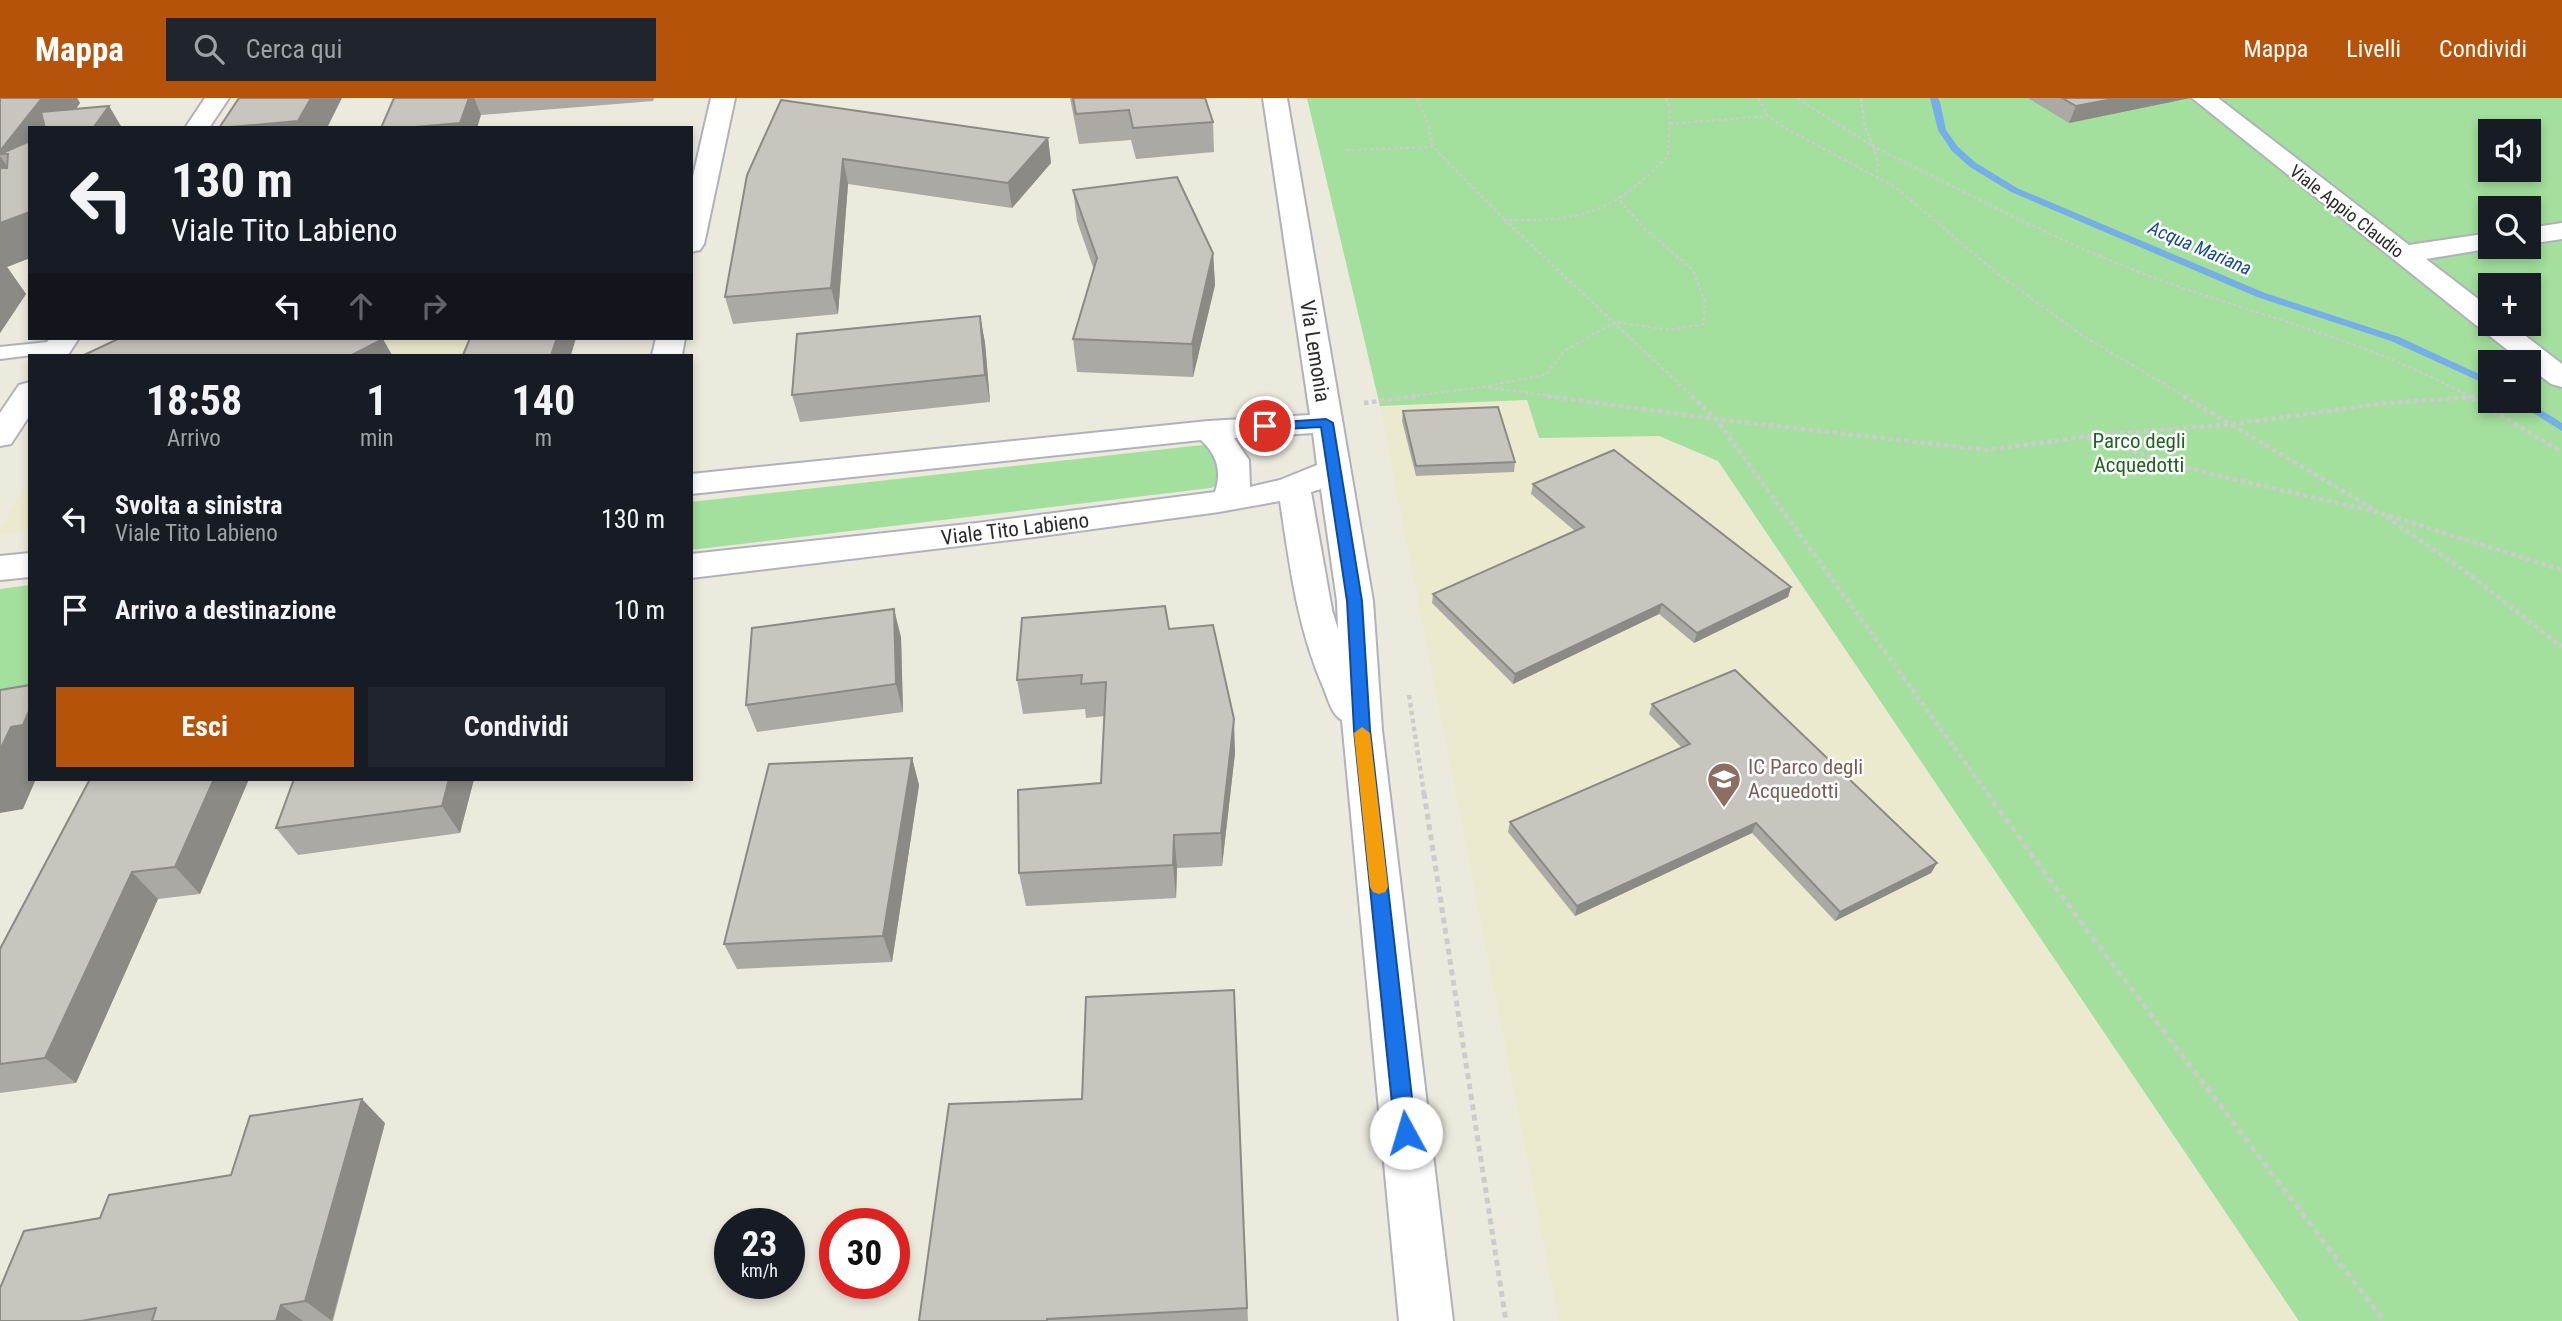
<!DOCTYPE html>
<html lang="it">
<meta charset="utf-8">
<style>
:root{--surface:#171b24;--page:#20242c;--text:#f1f3f6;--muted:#9ea1a6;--accent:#b45309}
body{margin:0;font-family:"Roboto Condensed",sans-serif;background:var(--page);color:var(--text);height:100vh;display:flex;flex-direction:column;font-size:26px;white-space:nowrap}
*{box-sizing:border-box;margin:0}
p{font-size:23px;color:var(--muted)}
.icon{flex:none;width:38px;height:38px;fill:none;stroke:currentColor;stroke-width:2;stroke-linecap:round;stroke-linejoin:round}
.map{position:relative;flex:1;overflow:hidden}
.sheet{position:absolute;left:28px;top:256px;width:665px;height:427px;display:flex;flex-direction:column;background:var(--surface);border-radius:0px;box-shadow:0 4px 10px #0003}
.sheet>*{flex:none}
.banner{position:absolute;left:28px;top:28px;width:665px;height:214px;border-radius:0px;box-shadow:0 4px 10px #0003;background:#171b24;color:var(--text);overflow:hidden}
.tools{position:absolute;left:2478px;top:21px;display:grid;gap:14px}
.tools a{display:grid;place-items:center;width:63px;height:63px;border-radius:0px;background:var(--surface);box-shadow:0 4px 10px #0003;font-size:35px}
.speed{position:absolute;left:714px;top:1110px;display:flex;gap:14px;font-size:35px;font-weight:700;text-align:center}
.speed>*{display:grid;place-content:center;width:91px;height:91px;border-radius:50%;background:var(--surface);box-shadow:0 4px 10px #0003;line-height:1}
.speed small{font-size:18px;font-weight:400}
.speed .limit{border:10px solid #d22;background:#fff;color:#111}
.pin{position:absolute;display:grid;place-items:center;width:60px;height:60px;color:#fff;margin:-30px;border:4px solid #fff;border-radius:50%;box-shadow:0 2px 7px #0007}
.me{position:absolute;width:77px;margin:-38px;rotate:354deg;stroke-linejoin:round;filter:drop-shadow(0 0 5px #0008)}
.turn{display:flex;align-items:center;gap:24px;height:147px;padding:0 28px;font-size:32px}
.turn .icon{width:91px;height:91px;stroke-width:2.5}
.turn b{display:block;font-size:49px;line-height:60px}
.lanes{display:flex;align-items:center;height:66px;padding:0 28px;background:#0003;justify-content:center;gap:35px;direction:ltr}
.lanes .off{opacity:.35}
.eta{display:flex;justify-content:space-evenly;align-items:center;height:119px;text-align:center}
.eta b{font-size:42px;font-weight:700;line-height:49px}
.primary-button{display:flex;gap:14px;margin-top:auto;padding:14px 28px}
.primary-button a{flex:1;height:80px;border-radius:0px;background:var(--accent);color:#fff;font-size:28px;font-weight:700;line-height:80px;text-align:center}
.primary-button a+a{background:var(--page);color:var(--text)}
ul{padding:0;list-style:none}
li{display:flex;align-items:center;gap:21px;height:91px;padding:0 28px}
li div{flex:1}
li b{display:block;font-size:26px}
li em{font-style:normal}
header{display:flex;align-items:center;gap:42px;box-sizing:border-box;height:98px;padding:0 35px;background:var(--accent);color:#fff}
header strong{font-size:33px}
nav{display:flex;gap:38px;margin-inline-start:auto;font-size:24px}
.search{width:490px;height:63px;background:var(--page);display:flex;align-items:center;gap:18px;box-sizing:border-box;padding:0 24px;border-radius:0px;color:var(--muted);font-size:26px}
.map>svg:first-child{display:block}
.education{fill:#eceace}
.green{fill:#a3df9d;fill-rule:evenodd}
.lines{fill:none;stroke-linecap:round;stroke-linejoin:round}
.stream{fill:#76aee8;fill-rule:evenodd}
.service-casing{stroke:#b1b0bd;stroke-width:4}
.pedestrian-casing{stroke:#b1b0bd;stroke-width:4}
.minor-casing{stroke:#b1b0bd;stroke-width:4}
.path-far2{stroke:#ccc;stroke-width:2.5;stroke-dasharray:3.5 2.5;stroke-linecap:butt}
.path-far1{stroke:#ccc;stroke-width:4.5;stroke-dasharray:4.5 3.5;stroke-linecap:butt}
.path{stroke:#ccc;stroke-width:5;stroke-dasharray:6 4.5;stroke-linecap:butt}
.service{fill:#fff;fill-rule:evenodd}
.pedestrian{fill:#fff;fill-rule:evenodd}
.minor{fill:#fff;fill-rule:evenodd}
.wall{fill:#aba9a3}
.shaded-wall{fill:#8b8a84}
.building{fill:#c7c5bd;stroke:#8b8a84;stroke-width:2}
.route{fill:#1a73e8;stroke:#114b97;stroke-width:2}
.slow{fill:#f59e0b}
.labels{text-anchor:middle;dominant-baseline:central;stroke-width:5;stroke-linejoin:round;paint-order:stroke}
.far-street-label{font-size:18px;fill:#2a2a2a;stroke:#fff}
.far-water-label{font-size:19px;font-style:italic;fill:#154994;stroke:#fff}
.street-label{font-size:21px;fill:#2a2a2a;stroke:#fff}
.park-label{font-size:21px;fill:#1e6421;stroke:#fff}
.education-label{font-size:21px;fill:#785e54;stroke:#fff;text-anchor:start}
</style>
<header>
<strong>Mappa</strong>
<div class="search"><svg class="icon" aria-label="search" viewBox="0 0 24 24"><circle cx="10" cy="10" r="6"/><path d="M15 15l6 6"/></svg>Cerca qui</div>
<nav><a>Mappa</a><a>Livelli</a><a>Condividi</a></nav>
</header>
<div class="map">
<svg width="2562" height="1223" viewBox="0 0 2562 1223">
<rect width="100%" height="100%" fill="#ece9dd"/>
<g class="education">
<path d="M114,240H470L465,257H104Z"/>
<path d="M1527,302L1539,340L1659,338L1718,363L2299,1223H1559L1380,308Z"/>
<path d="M30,381V433L0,437V431Z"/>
</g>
<g class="green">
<path d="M1307,0H2562V1223H2299L1718,363L1659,338L1539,340L1527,302L1380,308ZM2490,33H2529V72H2490ZM2490,110H2529V149H2490ZM2490,187H2529V226H2490ZM2490,264H2529V303H2490Z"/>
<path d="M1202,347L1217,352L1220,386L1211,390L691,452V404Z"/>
<path d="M30,487V587L0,591V491Z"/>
</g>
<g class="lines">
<g class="stream">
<path d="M1930,0H1938L1940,4L1946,32L1958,49L1976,65L2017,90L2265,195L2399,239L2490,281V288L2391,243L2257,199L2011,94L1970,69L1952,53L1938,32Z"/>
<path d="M2514,303H2527L2562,325V333Z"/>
</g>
<g class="service-casing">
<path id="service" d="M58,243L65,245L68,249L65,253L0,261V249Z"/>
</g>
<g class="pedestrian-casing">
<g id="pedestrian">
<path d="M2192,0H2218L2409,147L2490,135V149H2499L2426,161L2490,210V226H2510L2562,266V289L2551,286L2529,269V264H2523L2482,232Z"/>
<path d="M2562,125V141L2529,146V130Z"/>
</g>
</g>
<g class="minor-casing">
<g id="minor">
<path d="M205,0H229L209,30H185Z"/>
<path d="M711,0H735L704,146L700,152L691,154V87Z"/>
<path d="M1263,0H1287L1373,503L1382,632L1453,1223H1399L1342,622C1332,617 1328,601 1324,591C1297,529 1290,469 1280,403L1219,414L1034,439L691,480V456L977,425L1215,394C1222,373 1217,357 1201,342L691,396V376L1208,323L1310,317ZM1313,335L1317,367L1280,382L1250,389L1249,362L1234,340ZM1321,391L1337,503L1338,531L1332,512L1311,394Z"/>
<path d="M50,240H79L68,257H38Z"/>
<path d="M656,240H685L682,257H652Z"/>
<path d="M30,284V317L11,346L0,348V315L19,287Z"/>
<path d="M30,455V479L0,482V458Z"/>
</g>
</g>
<g class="path-far2">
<path d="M1417,0L1427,22L1433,49L1505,122"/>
<path d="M1666,0L1670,10L1668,58C1611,116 1584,123 1505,122L1693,299"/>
<path d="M1758,0L1768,18L1785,30L1895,89L1998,176L2083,238L2186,299"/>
<path d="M1797,0L1874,49L1879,70L1875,76"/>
<path d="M1861,0L1865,29L1874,49C1969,96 2063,147 2163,183C2267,220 2373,245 2470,299"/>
<path d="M1670,26L1768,18"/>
<path d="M1346,52L1433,49"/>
<path d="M1483,289L1559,299"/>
<path d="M1405,299L1483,289L1547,276L1564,253L1615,224L1670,232L1703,226L1705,204L1693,172L1646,132L1618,101"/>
<path d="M2463,299H2470"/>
<path d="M2471,299L2490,297"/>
</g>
<g class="path-far1">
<path d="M1547,298L1716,321L1986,352L2083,339L2207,375L2381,415L2562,472"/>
<path d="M1691,298L1716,321L1988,696"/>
<path d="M2183,298L2375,412"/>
<path d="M2483,298L2470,299L2562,354"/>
<path d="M1364,305L1418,298"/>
<path d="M2088,338L2234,326L2377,306L2470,299"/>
<path d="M2386,419L2465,473L2562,549"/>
<path d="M1409,597L1424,696"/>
</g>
<g class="path">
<path d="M1424,695L1506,1223"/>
<path d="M1987,695L2083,827L2384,1223"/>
</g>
<use href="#service" class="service"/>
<use href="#pedestrian" class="pedestrian"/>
<use href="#minor" class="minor"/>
</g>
<g class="wall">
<path d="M0,0H77L80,5L76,11L109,8L122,30H30V160L7,169L26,196L0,235Z"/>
<path d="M394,0H654L653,3L481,17Z"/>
<path d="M1070,0H1205L1213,24L1214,54L1136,61L1131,42L1079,46Z"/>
<path d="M2028,0H2190L2069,25Z"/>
<path d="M781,2L1048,40L1051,65L1012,110L848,86L838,216L733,226L725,199Z"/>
<path d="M1073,92L1213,155L1215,187L1193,279L1077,274L1073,241L1094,172L1077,123Z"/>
<path d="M980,218L985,245L990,304L800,324L792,297Z"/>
<path d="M1403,313L1515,364L1514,374L1416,378L1402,323Z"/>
<path d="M1533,386L1791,489L1788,499L1694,545L1659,516L1513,586L1432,505L1433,496L1575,433L1531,396Z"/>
<path d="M1169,531L1235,655L1222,768L1177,770L1176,800L1026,808L1019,775L1101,685L1105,618L1086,620L1085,611L1023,616L1017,582Z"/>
<path d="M901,539L903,614L757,634L746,607Z"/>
<path d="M1652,606L1937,765L1931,775L1835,823L1752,735L1575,818L1508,734L1510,724L1682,650L1649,616Z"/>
<path d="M912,660L919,687L892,864L737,871L724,846Z"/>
<path d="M249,681L200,796L158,801L76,985L0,995V851Z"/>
<path d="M474,681L460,735L298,757L276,730Z"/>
<path d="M1234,892L1248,1223H919L1082,1001Z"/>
<path d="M385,1025L333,1223H0L231,1077Z"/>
</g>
<g class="shaded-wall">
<path d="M42,0H77L80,5L62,30H30V72L8,56H0V53Z"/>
<path d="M311,0H342L327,30H222Z"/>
<path d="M469,0H474L481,17L477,30H404Z"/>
<path d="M2118,0H2190L2069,25L2076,8Z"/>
<path d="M109,8L122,30H93Z"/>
<path d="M1048,40L1051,65L1012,110L1008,85Z"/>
<path d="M0,58L19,85L0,87Z"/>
<path d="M843,61L848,86L838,216L831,190Z"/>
<path d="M30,114V160L7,169L26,196L0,235V125Z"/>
<path d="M1213,155L1215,187L1193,279L1192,246Z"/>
<path d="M980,218L985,245L990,304L985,277Z"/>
<path d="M557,240H576L571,257H551Z"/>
<path d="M383,241L392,257H352Z"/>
<path d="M1791,489L1788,499L1694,545L1697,535Z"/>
<path d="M1662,506L1659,516L1513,586L1515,576Z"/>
<path d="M894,511L901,539L903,614L896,586Z"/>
<path d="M30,611V681H36L23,711L0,715V652L11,629Z"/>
<path d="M1234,621L1235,655L1222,768L1221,735Z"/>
<path d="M912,660L919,687L892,864L883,838Z"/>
<path d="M214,681H249L200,796L175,769Z"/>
<path d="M449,681H474L460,735L442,708Z"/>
<path d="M1756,725L1752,735L1575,818L1577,808Z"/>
<path d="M1174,737L1177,770L1176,800L1173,767Z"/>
<path d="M1937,765L1931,775L1835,823L1840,814Z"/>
<path d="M132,774L158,801L76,985L45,960Z"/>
<path d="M362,1001L385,1025L332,1223L305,1203Z"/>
<path d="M281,1207L303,1223H276Z"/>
</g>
<g class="building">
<path d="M0,0H42L0,53Z"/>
<path d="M239,0H311L298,23L219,30Z"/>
<path d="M394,0H469L460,25L404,30H381Z"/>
<path d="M1073,0H1205L1213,24L1133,30L1129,12L1076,16Z"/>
<path d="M2062,0H2118L2076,8Z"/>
<path d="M781,2L1048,40L1008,85L843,61L831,190L725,199L747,77Z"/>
<path d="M109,8L93,30H45L41,14Z"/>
<path d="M30,43V114L0,125V70H7L8,56H0Z"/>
<path d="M1177,79L1213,155L1192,246L1073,241L1097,160L1073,92Z"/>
<path d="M980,218L985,277L792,297L797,236Z"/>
<path d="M120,240H381L383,241L352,257H84Z"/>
<path d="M470,240H557L551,257H463Z"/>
<path d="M1498,309L1515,364L1416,368L1403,313Z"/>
<path d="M1614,352L1791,489L1697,535L1662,506L1515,576L1433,496L1584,429L1533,386Z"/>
<path d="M1165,508L1169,531L1213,527L1234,621L1221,735L1174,737L1173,767L1019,775L1018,692L1101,685L1106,584L1081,586L1082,577L1017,582L1022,520Z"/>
<path d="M894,511L896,586L746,607L752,530Z"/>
<path d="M1735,572L1937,765L1840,814L1756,725L1577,808L1510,724L1690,646L1652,606Z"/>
<path d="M30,587V611L23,627L11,629L0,652V592Z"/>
<path d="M912,660L883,838L724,846L769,666Z"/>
<path d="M90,681H214L175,769L132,774L45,960L0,966V851Z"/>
<path d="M294,681H449L442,708L276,730Z"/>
<path d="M1234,892L1247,1210L1047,1221V1223H919L949,1006L1082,1001L1086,899Z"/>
<path d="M362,1001L305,1203L281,1207L276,1223H152L156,1210L81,1223H0V1190L24,1133L100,1120L109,1097L231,1077L250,1018Z"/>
</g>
<path class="route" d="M1326,321L1333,325L1362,503L1370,632L1416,1035L1413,1042L1406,1044L1398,1042L1395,1035L1354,632L1347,503L1321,329L1265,332L1259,328L1265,325Z"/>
<path class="slow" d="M1362,629L1370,635L1388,789L1385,794L1379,796L1373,794L1370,789L1354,635Z"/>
<defs>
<g id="school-pin" transform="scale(1.75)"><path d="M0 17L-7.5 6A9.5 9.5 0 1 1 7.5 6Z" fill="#8d6e63" stroke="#fff"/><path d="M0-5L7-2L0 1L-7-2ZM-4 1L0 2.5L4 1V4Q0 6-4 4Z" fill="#fff"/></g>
</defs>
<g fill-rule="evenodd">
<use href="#school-pin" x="1724" y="681"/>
</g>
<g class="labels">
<g class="far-street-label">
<text transform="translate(2347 113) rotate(38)">Viale Appio Claudio</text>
</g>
<g class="far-water-label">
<text transform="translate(2200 150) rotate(23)">Acqua Mariana</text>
</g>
<g class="street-label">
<text transform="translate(1315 253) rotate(81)">Via Lemonia</text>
<text transform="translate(1015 431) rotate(-7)">Viale Tito Labieno</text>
</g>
<g class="park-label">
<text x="2139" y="343">Parco degli<tspan x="2139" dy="24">Acquedotti</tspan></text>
</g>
<g class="education-label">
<text x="1748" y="669">IC Parco degli<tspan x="1748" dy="24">Acquedotti</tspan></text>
</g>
</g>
</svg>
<div class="tools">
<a><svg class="icon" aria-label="sound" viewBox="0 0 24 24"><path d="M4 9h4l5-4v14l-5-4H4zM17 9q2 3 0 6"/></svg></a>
<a><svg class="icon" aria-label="search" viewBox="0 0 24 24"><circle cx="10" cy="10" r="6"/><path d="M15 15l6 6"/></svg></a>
<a>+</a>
<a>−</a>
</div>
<div class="speed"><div>23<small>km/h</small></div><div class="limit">30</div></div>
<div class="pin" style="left:1265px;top:328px;background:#d93025"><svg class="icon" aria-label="arrive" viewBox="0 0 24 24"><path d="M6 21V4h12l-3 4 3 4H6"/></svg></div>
<svg class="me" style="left:1406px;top:1035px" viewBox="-20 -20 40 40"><circle r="19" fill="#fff"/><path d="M0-13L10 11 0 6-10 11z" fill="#1a73e8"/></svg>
<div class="banner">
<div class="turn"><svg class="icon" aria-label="left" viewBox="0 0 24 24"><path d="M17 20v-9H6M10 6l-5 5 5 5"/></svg><div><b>130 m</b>Viale Tito Labieno</div></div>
<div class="lanes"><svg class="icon" aria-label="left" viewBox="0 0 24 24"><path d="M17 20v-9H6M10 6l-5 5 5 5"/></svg><svg class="icon off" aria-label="ahead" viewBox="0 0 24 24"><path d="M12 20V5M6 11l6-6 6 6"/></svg><svg class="icon off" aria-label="right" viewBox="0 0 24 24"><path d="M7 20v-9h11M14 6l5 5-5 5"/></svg></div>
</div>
<section class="sheet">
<div class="eta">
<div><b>18:58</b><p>Arrivo</p></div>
<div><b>1</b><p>min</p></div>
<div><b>140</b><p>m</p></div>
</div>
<ul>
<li><svg class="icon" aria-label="left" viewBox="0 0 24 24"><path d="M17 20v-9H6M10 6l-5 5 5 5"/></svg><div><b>Svolta a sinistra</b><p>Viale Tito Labieno</p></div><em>130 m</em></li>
<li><svg class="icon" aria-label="arrive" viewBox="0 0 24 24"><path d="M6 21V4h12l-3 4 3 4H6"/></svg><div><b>Arrivo a destinazione</b></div><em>10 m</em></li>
</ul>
<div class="primary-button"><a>Esci</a><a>Condividi</a></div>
</section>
</div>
